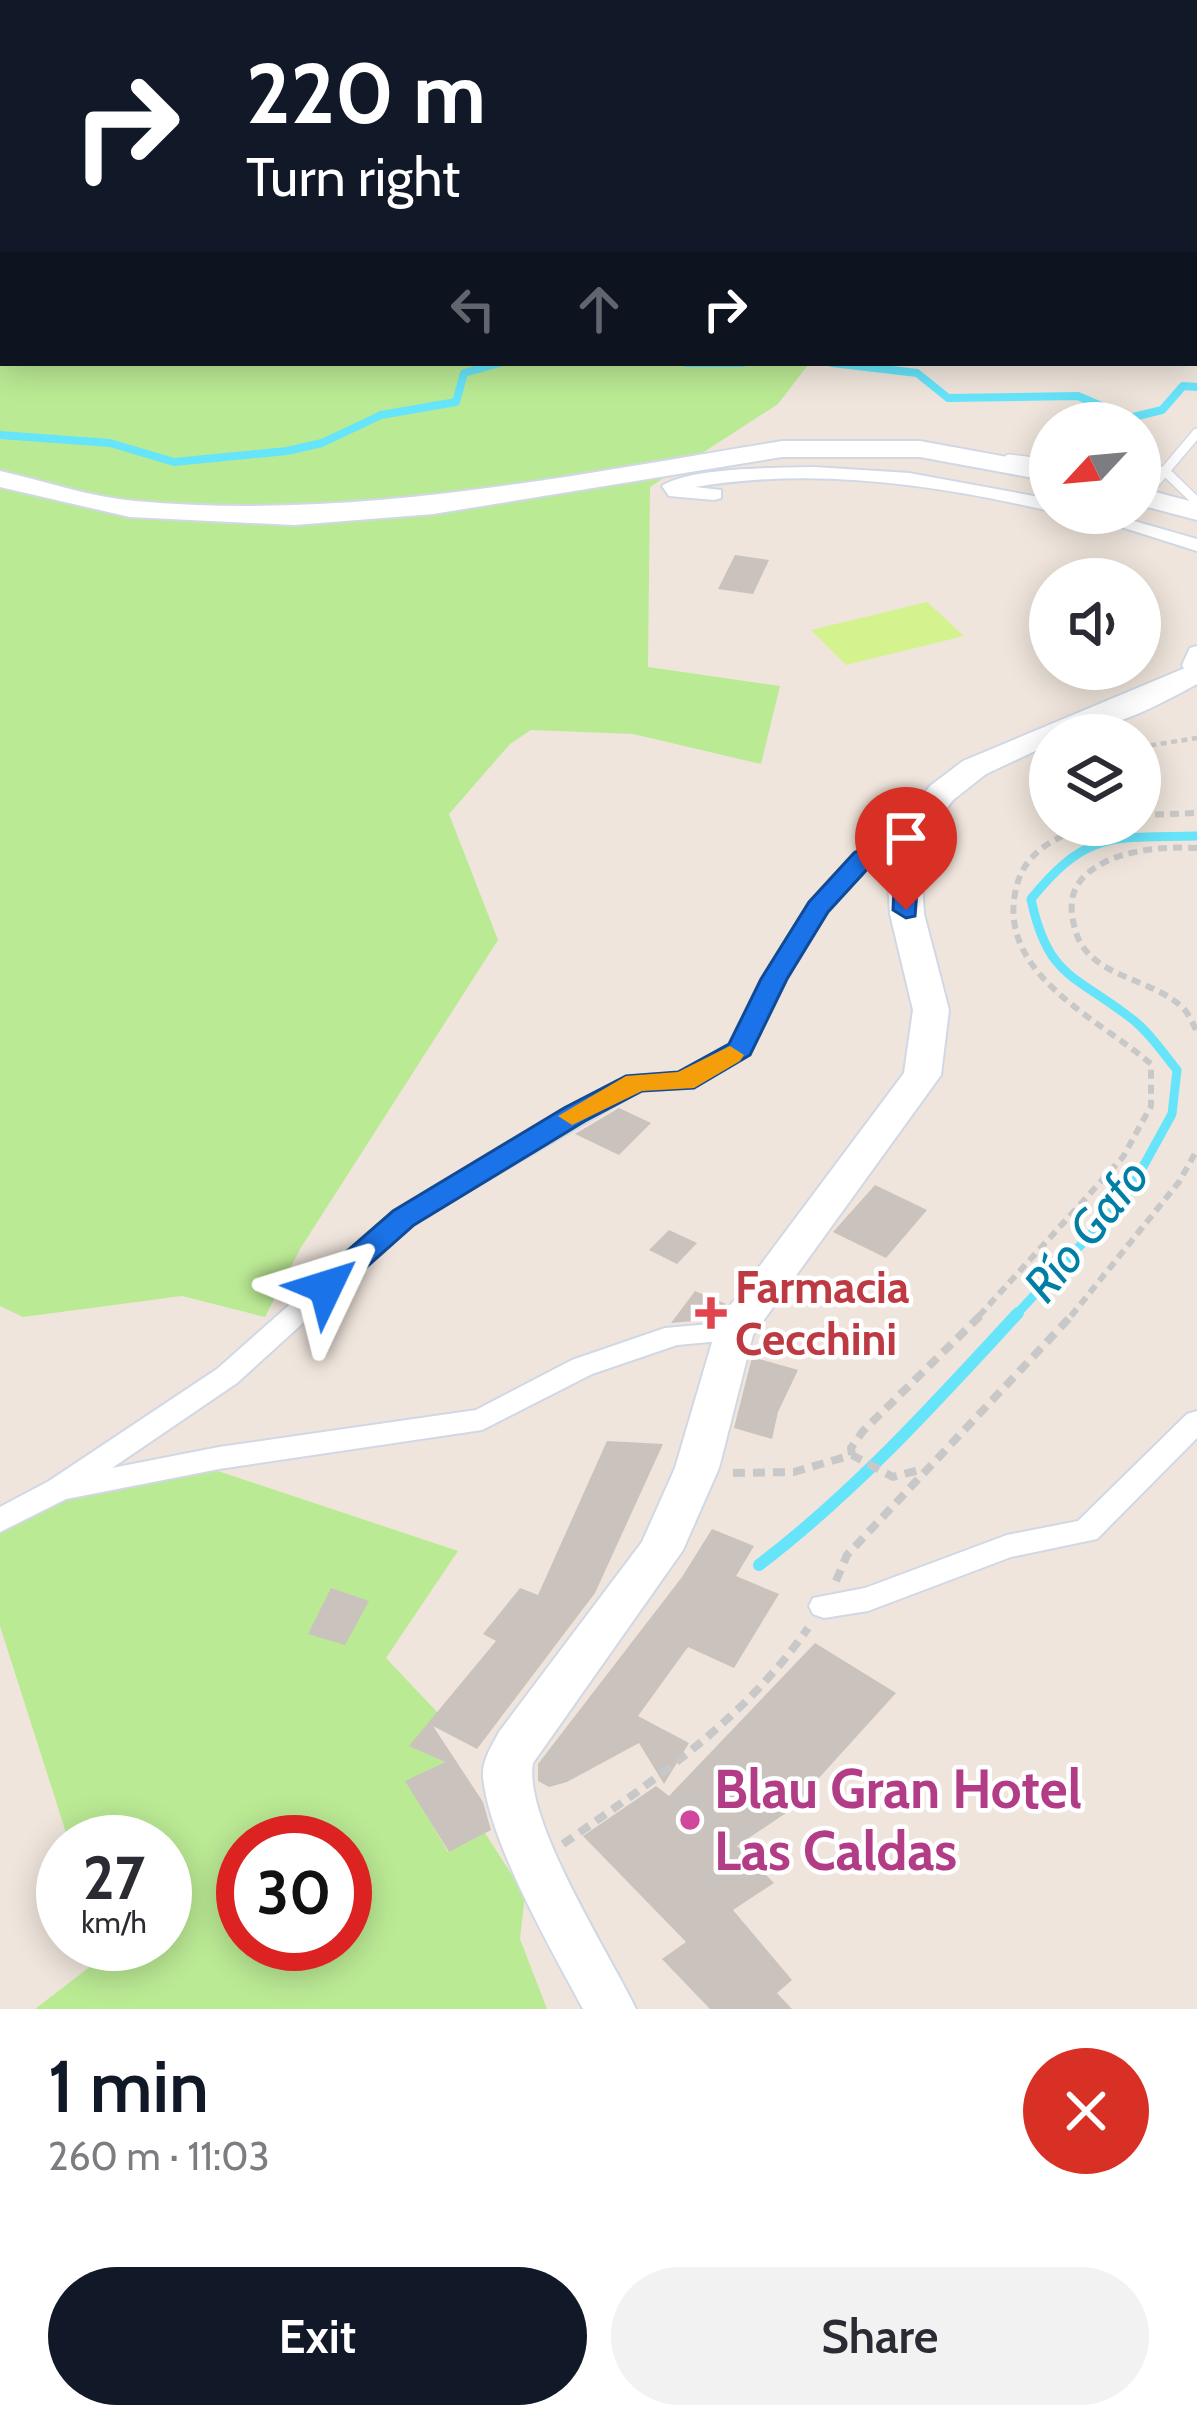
<!DOCTYPE html>
<meta charset="utf-8">
<style>
:root{--surface:#fff;--page:#f2f2f3;--text:#2b2b33;--muted:#7c7c81;--accent:#111827}
body{margin:0;font-family:Cabin,sans-serif;background:var(--page);color:var(--text);height:100vh;display:flex;flex-direction:column;font-size:45px;white-space:nowrap}
*{box-sizing:border-box;margin:0}
p{font-size:39px;color:var(--muted)}
.icon{flex:none;width:66px;height:66px;fill:none;stroke:currentColor;stroke-width:2;stroke-linecap:round;stroke-linejoin:round}
.map{position:relative;height:2009px;overflow:hidden}
.side{display:flex;flex-direction:column;background:var(--surface);flex:1}
.side>*{flex:none}
.banner{position:absolute;left:0px;top:0px;width:1197px;height:366px;box-shadow:0 6px 30px #0003;background:#111827;color:#fff;overflow:hidden}
.needle{width:78px;rotate:244deg}
.tools{position:absolute;left:1029px;top:402px;display:grid;gap:24px}
.tools a{display:grid;place-items:center;width:132px;height:132px;border-radius:50%;background:var(--surface);box-shadow:0 6px 30px #0003;font-size:60px}
.speed{position:absolute;left:36px;top:1815px;display:flex;gap:24px;font-size:60px;font-weight:700;text-align:center}
.speed>*{display:grid;place-content:center;width:156px;height:156px;border-radius:50%;background:var(--surface);box-shadow:0 6px 30px #0003;line-height:1}
.speed small{font-size:30px;font-weight:400}
.speed .limit{border:18px solid #d22;background:#fff;color:#111}
.pin{position:absolute;display:grid;place-items:center;width:102px;height:102px;color:#fff;margin:-123px -51px;border-radius:50% 50% 50% 0;rotate:-45deg;box-shadow:0 0 12px #0007}
.pin .icon{rotate:45deg}
.me{position:absolute;width:132px;margin:-66px;rotate:49deg;stroke-linejoin:round;filter:drop-shadow(0 0 9px #0008)}
.turn{display:flex;align-items:center;gap:42px;height:252px;padding:0 48px;font-size:54px}
.turn .icon{width:156px;height:156px;stroke-width:2.5}
.turn b{display:block;font-size:84px;line-height:102px}
.lanes{display:flex;align-items:center;height:114px;padding:0 48px;background:#0003;justify-content:center;gap:60px;direction:ltr}
.lanes .off{opacity:.35}
.round{display:grid;place-items:center;flex:none;width:126px;height:126px;border-radius:63px;background:var(--page)}
.head{display:flex;align-items:center;justify-content:space-between;height:204px;padding:0 48px}
h1{font-size:72px;font-weight:600;line-height:90px;color:var(--accent)}
.cta{display:flex;gap:24px;margin-top:auto;padding:24px 48px}
.cta a{flex:1;height:138px;border-radius:72px;background:var(--accent);color:#fff;font-size:48px;font-weight:600;line-height:138px;text-align:center}
.cta a+a{background:var(--page);color:var(--text)}
.map>svg:first-child{display:block}
.green{fill:#bbea94;fill-rule:evenodd}
.pitch{fill:#d4f28e}
.lines{fill:none;stroke-linecap:round;stroke-linejoin:round}
.stream-far2{stroke:#66e4fa;stroke-width:8}
.stream-far1{stroke:#66e4fa;stroke-width:9}
.stream{stroke:#66e4fa;stroke-width:12}
.building{fill:#cac2bc}
.lane-far1-casing{stroke:#d1d8e5;stroke-width:10}
.lane-casing{stroke:#d1d8e5;stroke-width:12}
.street-casing{stroke:#d1d8e5;stroke-width:4}
.secondary-casing{stroke:#d1d8e5;stroke-width:4}
.path-far2{stroke:#c8c8c8;stroke-width:4.5;stroke-dasharray:6 4.5;stroke-linecap:butt}
.path-far1{stroke:#c8c8c8;stroke-width:6;stroke-dasharray:9 6;stroke-linecap:butt}
.path{stroke:#c8c8c8;stroke-width:8;stroke-dasharray:12 8;stroke-linecap:butt}
.lane-far1{stroke:#fff;stroke-width:8}
.lane{stroke:#fff;stroke-width:9}
.street{fill:#fff;fill-rule:evenodd}
.secondary{fill:#fff;fill-rule:evenodd}
.route{fill:#1a73e8;stroke:#114b97;stroke-width:3}
.slow{fill:#f59e0b}
.health-dot{fill:#e0444e;stroke:#fff;stroke-width:4.5}
.hotel-dot{fill:#d1479c;stroke:#fff;stroke-width:4.5}
.labels{text-anchor:middle;dominant-baseline:central;stroke-width:9;stroke-linejoin:round;paint-order:stroke}
.health-label{font-size:45px;font-weight:bold;fill:#be3a42;stroke:#fff;text-anchor:start}
.water-label{font-size:48px;font-style:italic;fill:#017ea3;stroke:#fff}
.near-hotel-label{font-size:54px;font-weight:bold;fill:#b23c85;stroke:#fff;text-anchor:start}
</style>
<div class="map">
<svg width="1197" height="2009" viewBox="0 0 1197 2009">
<rect width="100%" height="100%" fill="#efe5dc"/>
<g class="green">
<path d="M255,0H985L252,3Z"/>
<path d="M0,244L3,363H859L808,365L778,404L650,487L648,667L780,686L761,764L633,734L531,730L510,744L449,814L498,940L300,1249L265,1317L182,1296L23,1317L0,1306Z"/>
<path d="M212,1469L458,1551L386,1658L438,1713L410,1746L445,1762L406,1781L448,1852L485,1833L525,1895L520,1939L547,2009H35L104,1956L101,1944H165V1842H69L0,1626V1533L75,1496ZM243,1842H345V1944H243Z"/>
</g>
<path class="pitch" d="M927,602L964,636L846,665L811,630Z"/>
<g class="lines">
<g class="stream-far2">
<path d="M686,363H743"/>
<path d="M832,363L917,373L948,398L1078,396L1129,418L1162,410L1183,386L1197,387"/>
<path d="M0,435L110,443L174,462L287,451L322,443L381,415L456,402L464,373L500,363"/>
</g>
<path class="stream-far1" d="M1015,1316L1128,1194L1172,1114L1177,1070C1163,1053 1150,1033 1132,1019C1075,974 1048,979 1031,899C1088,829 1113,838 1197,836"/>
<path class="stream" d="M759,1565C856,1491 935,1403 1018,1313"/>
</g>
<g class="building">
<path d="M735,555L769,560L753,594L718,589Z"/>
<path d="M619,1108L651,1123L619,1155L575,1134Z"/>
<path d="M875,1185L927,1210L886,1258L833,1232Z"/>
<path d="M669,1230L697,1243L677,1264L649,1250Z"/>
<path d="M695,1291L726,1304L715,1319L671,1323Z"/>
<path d="M752,1357L798,1370L778,1412L772,1439L734,1428Z"/>
<path d="M607,1441L663,1444L595,1593L477,1749L433,1726L483,1802L491,1830L449,1852L405,1781L445,1762L409,1746L496,1641L483,1634L520,1588L538,1595Z"/>
<path d="M712,1529L754,1546L736,1576L779,1594L734,1668L688,1647L638,1716L689,1743L664,1784L639,1743L567,1782L549,1787L538,1781V1764L682,1577Z"/>
<path d="M331,1588L369,1601L345,1645L308,1634Z"/>
<path d="M815,1643L896,1693L789,1811L737,1846L774,1883L733,1910L792,1980L777,1993L792,2009H710L662,1959L686,1942L583,1836L656,1786L669,1796Z"/>
</g>
<g class="lines">
<g class="lane-far1-casing">
<g id="lane-far1">
<path d="M691,0H714"/>
<path d="M865,0L871,3"/>
</g>
</g>
<g class="lane-casing">
<g id="lane">
<path d="M1009,459L1050,464"/>
<path d="M1140,473L1165,471L1197,502"/>
<path d="M1143,497L1197,433"/>
</g>
</g>
<g class="street-casing">
<g id="street">
<path d="M814,467L909,473L1050,499V511C933,484 814,467 695,487L721,490V498L714,500L669,496L662,486C689,467 778,468 814,467Z"/>
<path d="M1077,513H1106L1197,539V551Z"/>
<path d="M1197,646V679H1196L1189,677L1182,665L1190,648Z"/>
<path d="M916,816L927,823L924,828L871,864L827,912L786,979L749,1054L693,1087L641,1090L412,1224L237,1383L112,1468L219,1447L476,1410L572,1360L665,1328L733,1322L743,1325L747,1332L743,1339L677,1345L592,1374L482,1430L219,1469L66,1499L0,1532V1507L49,1481L217,1369L394,1212L627,1076L679,1073L730,1044L762,979L810,903L855,854Z"/>
<path d="M1197,1411V1438L1097,1539L1011,1557L868,1611L824,1618L813,1614L809,1606L813,1598L865,1588L1007,1535L1078,1521L1187,1414Z"/>
</g>
</g>
<g class="secondary-casing">
<g id="secondary">
<path d="M782,441H920L1050,465V481L920,457H782L433,514L294,525L130,517L0,487V471C44,481 90,497 135,501C354,521 567,476 782,441Z"/>
<path d="M1140,488L1197,503V520L1140,505Z"/>
<path d="M1197,663V684C1154,708 1100,735 1050,735V744L986,774L953,800L933,826L921,865L924,914L949,1010L941,1075L753,1335L719,1468L683,1550L533,1763C523,1820 610,1954 636,2009H583C552,1951 488,1840 483,1776C482,1760 492,1746 499,1732L642,1542L675,1468L718,1322L904,1073L913,1010L890,914L887,865L905,818L930,786L963,761Z"/>
</g>
</g>
<g class="path-far2">
<path d="M390,3L394,0"/>
<path d="M1140,747L1197,738"/>
</g>
<g class="path-far1">
<path d="M1140,815L1197,813"/>
<path d="M1197,848C1162,846 1106,850 1081,880C1070,894 1070,908 1074,925C1085,979 1149,975 1183,1008C1189,1014 1193,1024 1197,1032"/>
<path d="M979,1316L1123,1157L1151,1106V1064C1098,1018 996,974 1016,889C1024,851 1056,837 1090,825"/>
<path d="M1071,1316L1179,1182L1197,1150"/>
</g>
<g class="path">
<path d="M852,1455L851,1448L863,1431L983,1313"/>
<path d="M733,1473L794,1472L852,1455L893,1477L920,1470"/>
<path d="M836,1581L847,1555L1074,1313"/>
<path d="M563,1844C653,1781 744,1720 808,1628"/>
</g>
<use href="#lane-far1" class="lane-far1"/>
<use href="#lane" class="lane"/>
<use href="#street" class="street"/>
<use href="#secondary" class="secondary"/>
</g>
<path class="route" d="M916,816L928,823L920,854L915,916L906,918L893,910L896,848L872,864L828,912L787,979L750,1055L694,1088L642,1091L585,1121L414,1225L336,1294H315L310,1287L315,1279L393,1211L564,1108L626,1076L678,1072L729,1044L761,979L809,902L854,853Z"/>
<path class="slow" d="M730,1046L744,1055L740,1061L694,1088L642,1091L572,1125L558,1116L626,1076L678,1072Z"/>
<path class="health-dot" d="M705 1295h12v12h12v12h-12v12h-12v-12h-12v-12h12z"/>
<circle class="hotel-dot" cx="690" cy="1820" r="12"/>
<g class="labels">
<g class="health-label">
<text x="735" y="1287">Farmacia<tspan x="735" dy="52">Cecchini</tspan></text>
</g>
<g class="water-label">
<text transform="translate(1086 1230) rotate(-51)">Río Gafo</text>
</g>
<g class="near-hotel-label">
<text x="714" y="1789">Blau Gran Hotel<tspan x="714" dy="62">Las Caldas</tspan></text>
</g>
</g>
</svg>
<div class="tools">
<a><svg class="needle" viewBox="-14 -14 28 28"><path d="M0-13l5 13h-10z" fill="#e53935"/><path d="M0 13l5-13h-10z" fill="#7c7c81"/></svg></a>
<a><svg class="icon" aria-label="sound" viewBox="0 0 24 24"><path d="M4 9h4l5-4v14l-5-4H4zM17 9q2 3 0 6"/></svg></a>
<a><svg class="icon" aria-label="layers" viewBox="0 0 24 24"><path d="M12 4l9 5-9 5-9-5zM3 14l9 5 9-5"/></svg></a>
</div>
<div class="speed"><div>27<small>km/h</small></div><div class="limit">30</div></div>
<div class="pin" style="left:906px;top:910px;background:#d93025"><svg class="icon" aria-label="arrive" viewBox="0 0 24 24"><path d="M6 21V4h12l-3 4 3 4H6"/></svg></div>
<svg class="me" style="left:326px;top:1287px" viewBox="-20 -20 40 40"><path d="M0-17L14 15 0 8-14 15z" fill="#1a73e8" stroke="#fff" stroke-width="4"/></svg>
<div class="banner">
<div class="turn"><svg class="icon" aria-label="right" viewBox="0 0 24 24"><path d="M7 20v-9h11M14 6l5 5-5 5"/></svg><div><b>220 m</b>Turn right</div></div>
<div class="lanes"><svg class="icon off" aria-label="left" viewBox="0 0 24 24"><path d="M17 20v-9H6M10 6l-5 5 5 5"/></svg><svg class="icon off" aria-label="ahead" viewBox="0 0 24 24"><path d="M12 20V5M6 11l6-6 6 6"/></svg><svg class="icon" aria-label="right" viewBox="0 0 24 24"><path d="M7 20v-9h11M14 6l5 5-5 5"/></svg></div>
</div>
</div>
<section class="side">
<div class="head"><div><h1>1 min</h1><p>260 m · 11:03</p></div><a class="round" style="background:#d93025;color:#fff"><svg class="icon" aria-label="close" viewBox="0 0 24 24"><path d="M6 6l12 12M18 6L6 18"/></svg></a></div>
<div class="cta"><a>Exit</a><a>Share</a></div>
</section>
